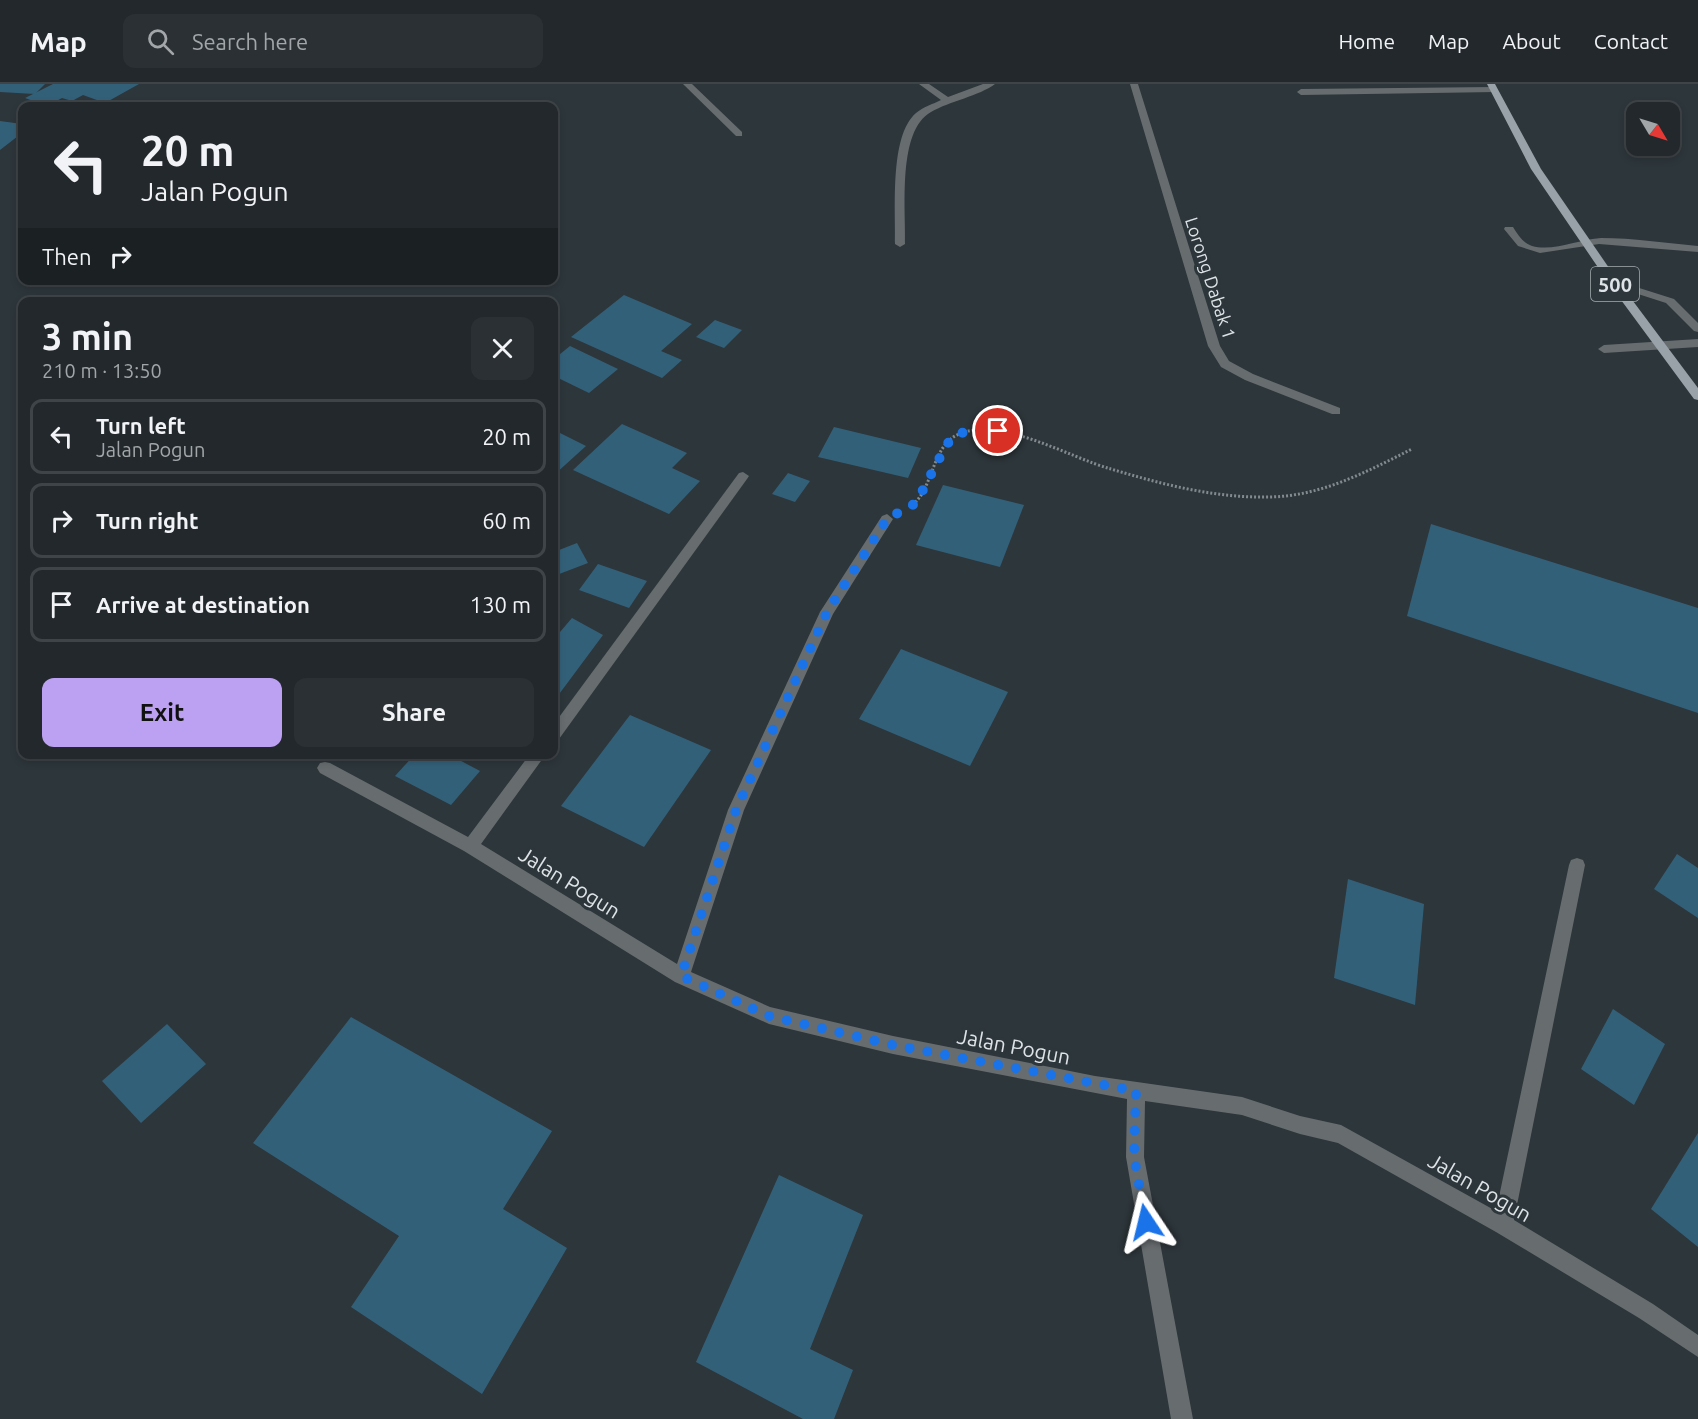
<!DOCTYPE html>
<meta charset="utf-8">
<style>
:root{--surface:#22282c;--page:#2a3034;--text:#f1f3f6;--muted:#a2a6a9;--line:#3f4448;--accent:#bca0f2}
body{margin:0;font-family:Ubuntu,sans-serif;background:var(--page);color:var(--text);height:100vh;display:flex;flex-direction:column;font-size:22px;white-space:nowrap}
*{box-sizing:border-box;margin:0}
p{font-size:20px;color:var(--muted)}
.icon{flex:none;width:33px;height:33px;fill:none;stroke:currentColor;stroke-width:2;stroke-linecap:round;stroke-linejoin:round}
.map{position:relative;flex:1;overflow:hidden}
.details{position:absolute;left:18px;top:213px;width:540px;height:462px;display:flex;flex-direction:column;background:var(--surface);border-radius:12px;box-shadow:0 3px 9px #0003,0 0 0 2px var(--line)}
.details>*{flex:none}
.top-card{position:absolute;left:18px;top:18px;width:540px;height:183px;border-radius:12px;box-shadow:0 3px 9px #0003,0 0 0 2px var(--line);background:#22282c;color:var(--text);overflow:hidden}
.needle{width:39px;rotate:128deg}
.tools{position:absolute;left:1626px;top:18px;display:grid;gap:12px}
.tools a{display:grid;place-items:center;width:54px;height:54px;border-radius:12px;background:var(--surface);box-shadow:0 3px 9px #0003,0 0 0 2px var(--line);font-size:30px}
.pin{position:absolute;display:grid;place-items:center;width:51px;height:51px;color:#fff;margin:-26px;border:3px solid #fff;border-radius:50%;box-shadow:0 2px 6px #0007}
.me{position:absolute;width:66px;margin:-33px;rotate:350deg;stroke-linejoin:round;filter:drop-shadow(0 0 4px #0008)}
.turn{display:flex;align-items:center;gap:21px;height:126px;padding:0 24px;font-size:27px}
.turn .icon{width:78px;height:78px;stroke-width:2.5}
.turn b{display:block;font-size:42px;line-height:51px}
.then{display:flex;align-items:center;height:57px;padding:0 24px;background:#0003;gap:12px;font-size:22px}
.round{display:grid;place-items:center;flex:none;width:63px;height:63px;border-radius:12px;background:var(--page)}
.summary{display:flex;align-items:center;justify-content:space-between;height:102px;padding:0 24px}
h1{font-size:36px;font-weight:700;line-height:45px}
.button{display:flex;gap:12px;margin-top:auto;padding:12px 24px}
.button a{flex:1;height:69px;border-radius:12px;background:var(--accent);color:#111;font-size:24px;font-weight:700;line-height:69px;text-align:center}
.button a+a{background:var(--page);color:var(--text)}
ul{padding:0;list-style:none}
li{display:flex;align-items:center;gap:18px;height:75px;margin:0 12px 9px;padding:0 12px;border:3px solid var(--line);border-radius:12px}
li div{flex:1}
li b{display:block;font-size:22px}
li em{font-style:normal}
header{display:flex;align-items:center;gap:36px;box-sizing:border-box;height:84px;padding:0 30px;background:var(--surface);border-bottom:2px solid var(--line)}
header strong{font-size:28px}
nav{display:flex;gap:33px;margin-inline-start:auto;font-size:21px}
.search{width:420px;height:54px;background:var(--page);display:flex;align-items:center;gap:15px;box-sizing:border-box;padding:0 21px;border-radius:12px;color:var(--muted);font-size:22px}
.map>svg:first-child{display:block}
.building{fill:#336079}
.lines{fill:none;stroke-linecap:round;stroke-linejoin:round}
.path{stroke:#828a8e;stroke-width:3;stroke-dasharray:2 2;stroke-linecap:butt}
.minor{fill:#676c6f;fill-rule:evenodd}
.major{fill:#99a2a8;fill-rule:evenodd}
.route{stroke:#1a73e8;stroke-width:10;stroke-dasharray:0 18}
.labels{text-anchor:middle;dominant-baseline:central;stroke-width:6;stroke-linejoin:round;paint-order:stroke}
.far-street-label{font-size:18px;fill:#dde3e7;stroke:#2d363b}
.shield{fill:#2d363b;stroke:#a8afb3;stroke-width:1.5}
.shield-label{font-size:20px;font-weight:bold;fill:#dde3e7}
.street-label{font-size:21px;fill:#dde3e7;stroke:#2d363b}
</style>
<header>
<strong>Map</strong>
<div class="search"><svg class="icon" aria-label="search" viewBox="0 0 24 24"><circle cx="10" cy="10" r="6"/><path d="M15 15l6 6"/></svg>Search here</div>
<nav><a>Home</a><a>Map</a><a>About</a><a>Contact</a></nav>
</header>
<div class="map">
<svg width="1698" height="1335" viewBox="0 0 1698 1335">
<rect width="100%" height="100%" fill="#2d363b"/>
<g class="building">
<path d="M0,0H45L35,10L0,8Z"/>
<path d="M53,0H139L105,19L83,11L72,17L62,14L47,22L25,14Z"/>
<path d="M0,37L22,40V49L0,66Z"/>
<path d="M624,211L692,240L661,267L682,276L662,294L571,253Z"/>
<path d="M715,236L742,246L724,264L696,253Z"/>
<path d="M570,262L618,285L589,309L554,292V275Z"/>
<path d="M622,340L687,369L672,384L700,397L669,430L573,386Z"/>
<path d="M834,343L921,364L908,394L818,373Z"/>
<path d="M554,346L586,362L554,391Z"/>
<path d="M788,389L810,397L795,418L772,410Z"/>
<path d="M943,401L1024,421L1000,483L916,461Z"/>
<path d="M1431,440L1698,524V629L1407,532Z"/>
<path d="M577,459L588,479L554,492V468Z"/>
<path d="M598,480L647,497L629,524L579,506Z"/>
<path d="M572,534L603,551L554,617V545L560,548Z"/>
<path d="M901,565L1008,608L970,682L859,635Z"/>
<path d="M630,631L711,666L644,763L561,722Z"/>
<path d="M415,670H448L480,687L451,721L395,692Z"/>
<path d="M1677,770L1698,784V834L1654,805Z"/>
<path d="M1348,795L1424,820L1415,921L1334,894Z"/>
<path d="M1613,925L1665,960L1634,1021L1581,985Z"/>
<path d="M351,933L552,1047L503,1125L567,1164L482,1310L351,1223L399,1152L253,1059Z"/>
<path d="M167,940L206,980L141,1039L102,997Z"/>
<path d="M1698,1049V1163L1651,1125Z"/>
<path d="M779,1091L863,1131L810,1265L853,1286L834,1335H803L696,1278Z"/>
</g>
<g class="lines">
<path class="path" d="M909,423C934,409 930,362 959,350C1001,332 1070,374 1111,385C1161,400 1214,414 1267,413C1320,413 1366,388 1412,365"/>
<g class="minor">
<path d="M683,0H692L742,48V52H736Z"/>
<path d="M919,0H929L948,13L983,0H995C979,12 950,17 931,28C897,47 906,125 905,160L900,163L895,160C896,127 889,52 916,29C923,23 933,20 941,16Z"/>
<path d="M1130,0H1138L1220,262L1229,277L1253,290L1340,324V330H1332L1245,296L1221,283L1208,262Z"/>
<path d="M1493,3L1497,6L1496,8L1301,11L1297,8L1301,5Z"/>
<path d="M1505,143H1513C1518,151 1523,159 1532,162C1553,168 1580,155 1601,154C1633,154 1666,159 1698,162V168L1599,160L1540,169L1518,162L1504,145Z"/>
<path d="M1614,196L1674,215L1698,239V248L1694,247L1666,219L1610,201L1609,199Z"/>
<path d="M1698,255V263L1604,269L1598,265L1604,261Z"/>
<path d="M743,388L749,392L747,395L559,655L554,657V640L739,389Z"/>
<path d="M887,430L893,435L833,530L744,726L691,888L770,923L893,952L1095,992L1242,1013L1300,1032L1341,1041L1496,1127L1569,781L1571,776L1577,774L1583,776L1585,781L1514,1136L1653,1220L1698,1251V1273L1639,1234L1496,1148L1338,1059L1300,1050L1242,1031L1145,1017L1144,1073L1193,1335H1171L1126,1073L1127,1015L893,970L769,940L675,898L464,767L320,689L317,684L320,679L325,678L330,679L468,753L530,670H546L481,760L677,880L728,726L820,528L882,432Z"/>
</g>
<path class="major" d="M1487,0H1495L1541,85L1618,197L1698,304V316L1694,315L1610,201L1531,85Z"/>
</g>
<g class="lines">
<path class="route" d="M998,347L978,345L957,350L947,360L916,419L887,435L827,528L736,726L681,892L769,932L893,961L1136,1007L1134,1073L1146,1138"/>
</g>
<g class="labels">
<g class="far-street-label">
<text transform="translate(1211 194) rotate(72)">Lorong Dabak 1</text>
</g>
<rect class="shield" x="1591" y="183" width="48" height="34" rx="4.5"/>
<g class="shield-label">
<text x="1615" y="200">500</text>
</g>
<g class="street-label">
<text transform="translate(570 798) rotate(32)">Jalan Pogun</text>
<text transform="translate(1014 962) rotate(11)">Jalan Pogun</text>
<text transform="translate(1480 1103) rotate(30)">Jalan Pogun</text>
</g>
</g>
</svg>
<div class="tools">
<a><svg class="needle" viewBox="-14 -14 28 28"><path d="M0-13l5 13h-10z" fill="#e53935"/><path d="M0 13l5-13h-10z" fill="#a2a6a9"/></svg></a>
</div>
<div class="pin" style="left:998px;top:347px;background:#d93025"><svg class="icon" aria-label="arrive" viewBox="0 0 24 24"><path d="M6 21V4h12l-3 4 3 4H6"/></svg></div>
<svg class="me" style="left:1146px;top:1138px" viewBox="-20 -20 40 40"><path d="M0-17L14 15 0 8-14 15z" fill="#1a73e8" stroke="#fff" stroke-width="4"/></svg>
<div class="top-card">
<div class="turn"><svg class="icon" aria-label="left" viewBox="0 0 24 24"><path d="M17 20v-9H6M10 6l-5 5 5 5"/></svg><div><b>20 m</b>Jalan Pogun</div></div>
<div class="then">Then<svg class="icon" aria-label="right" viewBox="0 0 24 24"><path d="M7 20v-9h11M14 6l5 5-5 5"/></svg></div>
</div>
<section class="details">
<div class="summary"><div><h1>3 min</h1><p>210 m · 13:50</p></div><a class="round"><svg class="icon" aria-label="close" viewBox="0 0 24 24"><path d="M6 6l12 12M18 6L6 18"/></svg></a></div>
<ul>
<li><svg class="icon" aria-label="left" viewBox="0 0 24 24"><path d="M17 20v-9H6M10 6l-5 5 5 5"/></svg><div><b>Turn left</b><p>Jalan Pogun</p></div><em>20 m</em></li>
<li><svg class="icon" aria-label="right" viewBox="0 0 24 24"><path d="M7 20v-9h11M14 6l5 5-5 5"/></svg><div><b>Turn right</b></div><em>60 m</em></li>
<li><svg class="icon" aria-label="arrive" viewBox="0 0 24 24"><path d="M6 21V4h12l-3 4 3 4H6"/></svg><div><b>Arrive at destination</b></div><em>130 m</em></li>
</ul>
<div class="button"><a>Exit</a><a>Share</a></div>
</section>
</div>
